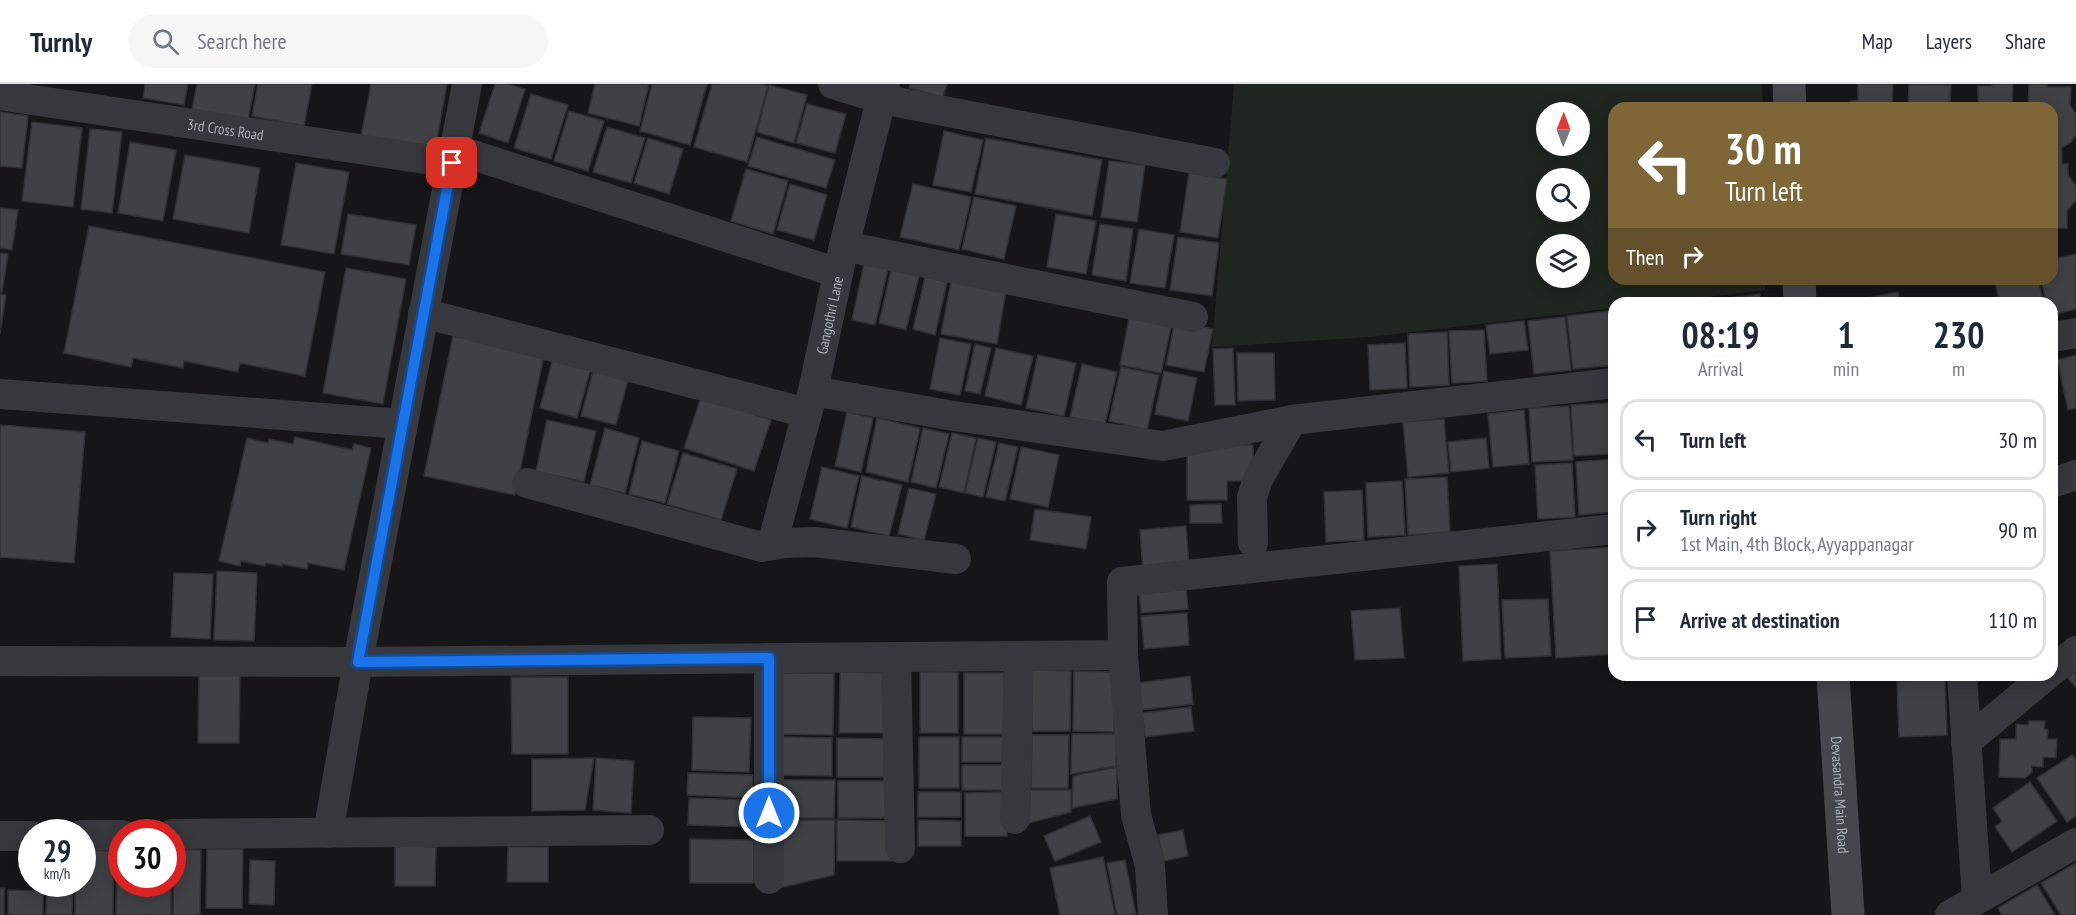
<!DOCTYPE html>
<style>
:root{--surface:#fff;--page:#f6f6f7;--text:#1f2937;--muted:#747a83;--line:#e0e1e3}
body{margin:0;font-family:"PT Sans Narrow",sans-serif;background:var(--page);color:var(--text);height:100vh;display:flex;flex-direction:column;font-size:22px;white-space:nowrap}
*{box-sizing:border-box;margin:0}
p{font-size:20px;color:var(--muted)}
.icon{flex:none;width:33px;height:33px;fill:none;stroke:currentColor;stroke-width:2;stroke-linecap:round;stroke-linejoin:round}
.map{position:relative;flex:1;overflow:hidden}
.details{position:absolute;left:1608px;top:213px;width:450px;height:384px;display:flex;flex-direction:column;background:var(--surface);border-radius:18px;box-shadow:0 3px 15px #0003}
.details>*{flex:none}
.guide{position:absolute;left:1608px;top:18px;width:450px;height:183px;border-radius:18px;box-shadow:0 3px 15px #0003;background:#7e6636;color:#fff;overflow:hidden}
.needle{width:39px;rotate:1deg}
.tools{position:absolute;left:1536px;top:18px;display:grid;gap:12px}
.tools a{display:grid;place-items:center;width:54px;height:54px;border-radius:50%;background:var(--surface);box-shadow:0 3px 15px #0003;font-size:30px}
.speed{position:absolute;left:18px;top:735px;display:flex;gap:12px;font-size:30px;font-weight:700;text-align:center}
.speed>*{display:grid;place-content:center;width:78px;height:78px;border-radius:50%;background:var(--surface);box-shadow:0 3px 15px #0003;line-height:1}
.speed small{font-size:15px;font-weight:400}
.speed .limit{border:9px solid #d22;background:#fff;color:#111}
.pin{position:absolute;display:grid;place-items:center;width:51px;height:51px;color:#fff;margin:-26px;border-radius:12px;box-shadow:0 3px 9px #0006}
.me{position:absolute;width:66px;margin:-33px;rotate:0deg;stroke-linejoin:round;filter:drop-shadow(0 0 4px #0008)}
.turn{display:flex;align-items:center;gap:21px;height:126px;padding:0 18px;font-size:27px}
.turn .icon{width:78px;height:78px;stroke-width:2.5}
.turn b{display:block;font-size:42px;line-height:51px}
.then{display:flex;align-items:center;height:57px;padding:0 18px;background:#0003;gap:12px;font-size:22px}
.eta{display:flex;justify-content:space-evenly;align-items:center;height:102px;text-align:center}
.eta b{font-size:36px;font-weight:800;line-height:42px}
ul{padding:0;list-style:none}
li{display:flex;align-items:center;gap:18px;height:81px;margin:0 12px 9px;padding:0 6px;border:3px solid var(--line);border-radius:18px}
li div{flex:1}
li b{display:block;font-size:22px}
li em{font-style:normal}
header{display:flex;align-items:center;gap:36px;box-sizing:border-box;height:84px;padding:0 30px;background:var(--surface);border-bottom:2px solid var(--line)}
header strong{font-size:28px}
nav{display:flex;gap:33px;margin-inline-start:auto;font-size:21px}
.search{width:420px;height:54px;background:var(--page);display:flex;align-items:center;gap:15px;box-sizing:border-box;padding:0 21px;border-radius:33px;color:var(--muted);font-size:22px}
.map>svg:first-child{display:block}
.green{fill:#1e261f;fill-rule:evenodd}
.building{fill:#404145;stroke:#303034;stroke-width:1.5}
.lines{fill:none;stroke-linecap:round;stroke-linejoin:round}
.minor{stroke:#37383d;stroke-width:30}
.secondary{stroke:#45474d;stroke-width:33}
.route-casing{stroke:#114b97;stroke-width:15}
.route{stroke:#1a73e8;stroke-width:10}
.labels{text-anchor:middle;dominant-baseline:central;stroke-width:5;stroke-linejoin:round;paint-order:stroke}
.street-label{font-size:15px;fill:#a8adb8;stroke:#111113}
</style>
<header>
<strong>Turnly</strong>
<div class="search"><svg class="icon" aria-label="search" viewBox="0 0 24 24"><circle cx="10" cy="10" r="6"/><path d="M15 15l6 6"/></svg>Search here</div>
<nav><a>Map</a><a>Layers</a><a>Share</a></nav>
</header>
<div class="map">
<svg width="2076" height="831" viewBox="0 0 2076 831">
<rect width="100%" height="100%" fill="#161618"/>
<path class="green" d="M1234,0H1762L1763,24H1614V195H1765V206L1657,219H1614V224L1370,253L1212,263ZM1546,28H1580V62H1546ZM1546,94H1580V128H1546ZM1546,160H1580V194H1546Z"/>
<g class="building">
<path d="M145,0H188L184,21L143,14Z"/>
<path d="M197,0H255L248,36L192,25Z"/>
<path d="M258,0H312L304,42L252,32Z"/>
<path d="M371,0H447L435,66L361,52Z"/>
<path d="M495,0H508L525,5L508,59L479,49Z"/>
<path d="M595,0H649L639,42L588,29Z"/>
<path d="M652,0H707L690,61L640,47Z"/>
<path d="M712,0H761L768,2L747,78L694,63Z"/>
<path d="M910,0H947L943,13L909,4Z"/>
<path d="M1858,0H1893L1892,24H1845L1851,17L1858,16Z"/>
<path d="M1909,0L1951,1L1950,19L1954,24H1908Z"/>
<path d="M1992,0H2013L2012,24H1966L1971,19H1978V2H1992Z"/>
<path d="M2029,0H2047V3H2071L2070,21L2076,30V51L2071,58L2062,64V80H2068V91L2076,102V116L2067,127V144H2052V24H2028Z"/>
<path d="M769,1L807,11L794,59L757,48Z"/>
<path d="M531,10L568,21L551,75L514,64Z"/>
<path d="M807,20L846,30L835,69L796,59Z"/>
<path d="M569,27L604,37L588,87L554,77Z"/>
<path d="M0,28L28,32L22,84L0,82Z"/>
<path d="M32,38L82,44L73,123L22,117Z"/>
<path d="M607,43L645,54L631,99L593,88Z"/>
<path d="M90,45L122,48L112,129L81,125Z"/>
<path d="M944,47L983,56L971,108L933,101Z"/>
<path d="M757,53L835,76L826,104L748,82Z"/>
<path d="M648,54L683,65L669,110L634,99Z"/>
<path d="M986,54L1102,76L1092,132L975,110Z"/>
<path d="M130,58L176,66L163,137L118,129Z"/>
<path d="M185,71L260,84L249,149L173,135Z"/>
<path d="M1109,77L1145,81L1137,138L1101,133Z"/>
<path d="M296,79L349,88L334,170L281,161Z"/>
<path d="M746,85L788,97L773,150L731,137Z"/>
<path d="M1189,89L1227,95L1218,154L1180,148Z"/>
<path d="M790,100L827,111L814,156L777,146Z"/>
<path d="M913,100L971,113L959,166L900,153Z"/>
<path d="M974,113L1016,122L1004,175L962,165Z"/>
<path d="M0,124L18,126L12,166L0,164Z"/>
<path d="M348,130L416,141L409,181L341,170Z"/>
<path d="M1056,130L1096,137L1086,190L1047,183Z"/>
<path d="M1100,140L1133,145L1126,197L1092,191Z"/>
<path d="M89,142L325,188L305,292L240,279L238,288L184,277L183,284L133,274L131,283L64,269Z"/>
<path d="M1139,145L1174,151L1165,204L1130,199Z"/>
<path d="M1178,153L1219,159L1212,212L1170,206Z"/>
<path d="M0,169L8,170L2,208H0Z"/>
<path d="M2076,170V225L2052,231V219H2046L2041,195H2052V175Z"/>
<path d="M864,180L888,185L875,241L852,236Z"/>
<path d="M346,184L406,195L383,320L323,309Z"/>
<path d="M891,186L919,192L906,246L879,239Z"/>
<path d="M925,193L947,198L935,251L913,245Z"/>
<path d="M1994,195H2038L2044,219H2000Z"/>
<path d="M951,198L1006,207L997,260L941,250Z"/>
<path d="M1898,208L1900,219H1851V217Z"/>
<path d="M0,210L6,211L0,250Z"/>
<path d="M1760,210L1762,219H1731L1730,214Z"/>
<path d="M1608,227L1614,281L1573,285L1567,232Z"/>
<path d="M1130,229L1172,238L1161,289L1120,281Z"/>
<path d="M1565,233L1571,286L1534,290L1528,237Z"/>
<path d="M1175,237L1213,245L1204,288L1166,281Z"/>
<path d="M1524,237L1528,266L1490,270L1486,241Z"/>
<path d="M1484,246L1487,297L1452,299L1449,247Z"/>
<path d="M1447,248L1449,301L1410,303L1408,250Z"/>
<path d="M453,252L544,271L515,411L424,392Z"/>
<path d="M940,254L971,260L960,311L930,305Z"/>
<path d="M1405,259L1407,304L1370,306L1368,261Z"/>
<path d="M975,260L991,264L980,310L965,307Z"/>
<path d="M996,264L1033,272L1021,321L985,312Z"/>
<path d="M1233,264L1235,321H1215L1213,265Z"/>
<path d="M1237,269H1274L1275,316L1238,317Z"/>
<path d="M554,270L592,280L577,334L540,324Z"/>
<path d="M1038,271L1076,279L1064,332L1026,324Z"/>
<path d="M2076,271V324L2068,326L2057,276Z"/>
<path d="M1082,280L1117,288L1105,340L1070,333Z"/>
<path d="M1121,283L1159,291L1147,346L1109,337Z"/>
<path d="M593,287L628,296L616,341L581,332Z"/>
<path d="M1164,287L1197,294L1188,337L1155,330Z"/>
<path d="M701,313L771,336L754,387L684,364Z"/>
<path d="M1609,319L1612,370L1574,372L1571,321Z"/>
<path d="M1569,322L1573,376L1532,378L1529,324Z"/>
<path d="M1524,326L1529,380L1493,383L1488,330Z"/>
<path d="M847,328L873,334L861,388L835,382Z"/>
<path d="M877,334L920,344L908,398L866,388Z"/>
<path d="M1444,335L1449,389L1408,393L1403,338Z"/>
<path d="M547,336L596,347L584,398L536,387Z"/>
<path d="M0,341L85,348L74,479L0,473Z"/>
<path d="M605,344L639,354L625,409L590,401Z"/>
<path d="M923,344L949,350L936,404L911,398Z"/>
<path d="M952,349L976,354L964,409L939,403Z"/>
<path d="M295,353L352,366L354,360L371,364L344,486L308,479L307,485L282,480V482L266,479L265,482L241,477L240,482L219,477L247,354L268,359L269,355L293,360Z"/>
<path d="M978,354L996,358L983,413L965,409Z"/>
<path d="M1486,354L1489,384L1451,388L1448,358Z"/>
<path d="M642,357L679,367L665,419L629,410Z"/>
<path d="M999,359L1018,363L1005,417L986,413Z"/>
<path d="M1204,360L1253,361V397H1227V416H1187V365Z"/>
<path d="M1021,363L1059,371L1048,423L1010,415Z"/>
<path d="M683,369L737,385L721,436L667,420Z"/>
<path d="M1612,375L1614,428L1579,431L1576,378Z"/>
<path d="M1572,379L1575,433L1538,435L1535,381Z"/>
<path d="M822,383L859,392L847,444L810,435Z"/>
<path d="M862,392L902,401L889,452L851,443Z"/>
<path d="M1447,393L1450,448L1408,451L1405,395Z"/>
<path d="M1402,397L1405,451L1368,453L1366,399Z"/>
<path d="M909,404L936,410L924,456L898,450Z"/>
<path d="M1362,406L1364,456L1326,458L1324,408Z"/>
<path d="M1221,420L1222,439H1190V421Z"/>
<path d="M1035,425L1091,433L1086,465L1030,456Z"/>
<path d="M1186,442L1189,483L1143,487L1140,446Z"/>
<path d="M1614,463V570L1556,574L1550,467Z"/>
<path d="M1497,480L1501,575L1463,577L1459,482Z"/>
<path d="M217,487L257,489L254,557L214,556Z"/>
<path d="M174,489L213,490L210,555L171,553Z"/>
<path d="M1186,504L1188,525L1141,529L1139,508Z"/>
<path d="M1548,515L1551,572L1505,574L1502,516Z"/>
<path d="M1400,524L1404,574L1355,576L1351,527Z"/>
<path d="M1187,529L1189,561L1144,565L1141,532Z"/>
<path d="M1032,586L1071,587L1070,647H1032Z"/>
<path d="M1074,587L1115,588L1114,648L1073,647Z"/>
<path d="M2076,587V604L2068,594Z"/>
<path d="M840,588L891,589L890,649H839Z"/>
<rect x="920" y="588" width="38" height="61"/>
<path d="M199,589L240,590L239,659H198Z"/>
<path d="M779,589H834L833,651L778,650Z"/>
<rect x="964" y="589" width="40" height="61"/>
<path d="M1860,591H1941L1861,595Z"/>
<path d="M1190,592L1193,620L1141,626L1138,599Z"/>
<path d="M511,593H568V670H512Z"/>
<path d="M1945,595L1947,651L1899,653L1897,597Z"/>
<path d="M1191,623L1194,647L1145,653L1142,629Z"/>
<path d="M693,633L751,634L749,688L692,686Z"/>
<path d="M2029,637H2045L2044,645L2048,646L2047,655H2057L2056,674L2043,673V683L2032,682V688L2025,694L1999,693L2000,655H2016V640L2028,641Z"/>
<path d="M1072,650H1116V682L1071,690Z"/>
<path d="M1032,651H1069L1068,704H1031Z"/>
<path d="M782,653L832,654V692L781,691Z"/>
<rect x="919" y="653" width="40" height="51"/>
<rect x="962" y="653" width="43" height="25"/>
<path d="M837,654L892,655V693H837Z"/>
<path d="M2072,671L2076,676V732L2067,738L2037,694Z"/>
<path d="M594,674L585,726L532,727V675Z"/>
<path d="M596,674L634,677L631,729L593,726Z"/>
<rect x="962" y="681" width="43" height="25"/>
<path d="M1117,683V715L1072,724L1073,692Z"/>
<path d="M688,689L753,691L752,714L687,711Z"/>
<path d="M781,696H835L834,734H781Z"/>
<path d="M838,697H891L890,734H838Z"/>
<path d="M2030,698L2057,737L2012,768L1995,743L2002,737L1993,724Z"/>
<path d="M1030,706H1071V728L1029,739Z"/>
<rect x="918" y="708" width="43" height="25"/>
<path d="M1007,708V752H965V709Z"/>
<path d="M689,714L752,716L751,743L688,741Z"/>
<path d="M1090,732L1101,758L1055,777L1044,752Z"/>
<path d="M780,736H835L834,791L779,804Z"/>
<path d="M837,736L891,737V777H837Z"/>
<path d="M918,736L961,737V762H918Z"/>
<path d="M1183,746L1188,772L1164,777L1158,751Z"/>
<path d="M690,755L754,756V799H690Z"/>
<path d="M395,762L436,763L435,802H395Z"/>
<path d="M508,763H548V798H507Z"/>
<path d="M174,765L201,766L200,831H173Z"/>
<path d="M207,765H243L242,824H206Z"/>
<path d="M82,766L114,767L113,831H75V800H82Z"/>
<path d="M117,767H122V800H171V831H116Z"/>
<path d="M1103,773L1115,831H1060L1050,784Z"/>
<path d="M250,776L275,777L274,821L249,820Z"/>
<path d="M1125,776L1136,831H1117L1107,779Z"/>
<path d="M2076,779V831H2061L2041,799Z"/>
<path d="M47,800H73L72,831H46Z"/>
<path d="M2037,801L2055,831H2002L1998,824Z"/>
<rect x="0" y="804" width="4" height="27"/>
<path d="M8,806L43,807V831H8Z"/>
</g>
<g class="lines">
<g class="minor">
<path d="M833,0L881,15L1215,79"/>
<path id="s1" d="M0,11L452,79"/>
<path d="M454,65L838,189"/>
<path d="M844,162L1193,233"/>
<path d="M423,229L807,329"/>
<path d="M2052,253L2076,249"/>
<path d="M813,307L954,332L1163,362L1292,336L1614,299"/>
<path d="M0,310L403,340"/>
<path d="M527,399L762,463L784,459L814,458L956,475"/>
<path d="M2052,399L2076,391"/>
<path d="M1253,459L1252,413L1258,395L1292,336"/>
<path id="s2" d="M772,461L813,307L844,162L885,0"/>
<path d="M896,573L900,764"/>
<path d="M0,577L358,578L1123,571"/>
<path d="M2052,587L2076,567"/>
<path d="M1962,591L1977,815"/>
<path d="M1966,658L2047,591"/>
<path d="M1015,735L1019,572"/>
<path d="M328,749L358,578L467,0"/>
<path d="M172,750L649,746"/>
<path d="M82,751H122"/>
<path d="M0,752H32"/>
<path d="M769,795V574"/>
<path d="M1153,831L1150,782L1136,731L1123,571L1122,498L1614,445"/>
<path d="M1950,831L2076,759"/>
</g>
<g class="secondary">
<path d="M1789,0L1790,24"/>
<path d="M1799,195L1800,219"/>
<path id="s3" d="M1833,591L1848,831"/>
</g>
</g>
<g class="lines">
<g class="route-casing">
<path id="route" d="M452,79L358,578L769,574V729"/>
</g>
<use href="#route" class="route"/>
</g>
<g class="labels">
<g class="street-label">
<text stroke="none"><textPath href="#s1" startOffset="228">3rd Cross Road</textPath></text>
<text stroke="none"><textPath href="#s2" startOffset="237">Gangothri Lane</textPath></text>
<text stroke="none"><textPath href="#s3" startOffset="120">Devasandra Main Road</textPath></text>
</g>
</g>
</svg>
<div class="tools">
<a><svg class="needle" viewBox="-14 -14 28 28"><path d="M0-13l5 13h-10z" fill="#e53935"/><path d="M0 13l5-13h-10z" fill="#747a83"/></svg></a>
<a><svg class="icon" aria-label="search" viewBox="0 0 24 24"><circle cx="10" cy="10" r="6"/><path d="M15 15l6 6"/></svg></a>
<a><svg class="icon" aria-label="layers" viewBox="0 0 24 24"><path d="M12 4l9 5-9 5-9-5zM3 14l9 5 9-5"/></svg></a>
</div>
<div class="speed"><div>29<small>km/h</small></div><div class="limit">30</div></div>
<div class="pin" style="left:452px;top:79px;background:#d93025"><svg class="icon" aria-label="arrive" viewBox="0 0 24 24"><path d="M6 21V4h12l-3 4 3 4H6"/></svg></div>
<svg class="me" style="left:769px;top:729px" viewBox="-20 -20 40 40"><circle r="17" fill="#1a73e8" stroke="#fff" stroke-width="3"/><path d="M0-11L8 9 0 5-8 9z" fill="#fff"/></svg>
<div class="guide">
<div class="turn"><svg class="icon" aria-label="left" viewBox="0 0 24 24"><path d="M17 20v-9H6M10 6l-5 5 5 5"/></svg><div><b>30 m</b>Turn left</div></div>
<div class="then">Then<svg class="icon" aria-label="right" viewBox="0 0 24 24"><path d="M7 20v-9h11M14 6l5 5-5 5"/></svg></div>
</div>
<section class="details">
<div class="eta">
<div><b>08:19</b><p>Arrival</p></div>
<div><b>1</b><p>min</p></div>
<div><b>230</b><p>m</p></div>
</div>
<ul>
<li><svg class="icon" aria-label="left" viewBox="0 0 24 24"><path d="M17 20v-9H6M10 6l-5 5 5 5"/></svg><div><b>Turn left</b></div><em>30 m</em></li>
<li><svg class="icon" aria-label="right" viewBox="0 0 24 24"><path d="M7 20v-9h11M14 6l5 5-5 5"/></svg><div><b>Turn right</b><p>1st Main, 4th Block, Ayyappanagar</p></div><em>90 m</em></li>
<li><svg class="icon" aria-label="arrive" viewBox="0 0 24 24"><path d="M6 21V4h12l-3 4 3 4H6"/></svg><div><b>Arrive at destination</b></div><em>110 m</em></li>
</ul>
</section>
</div>
